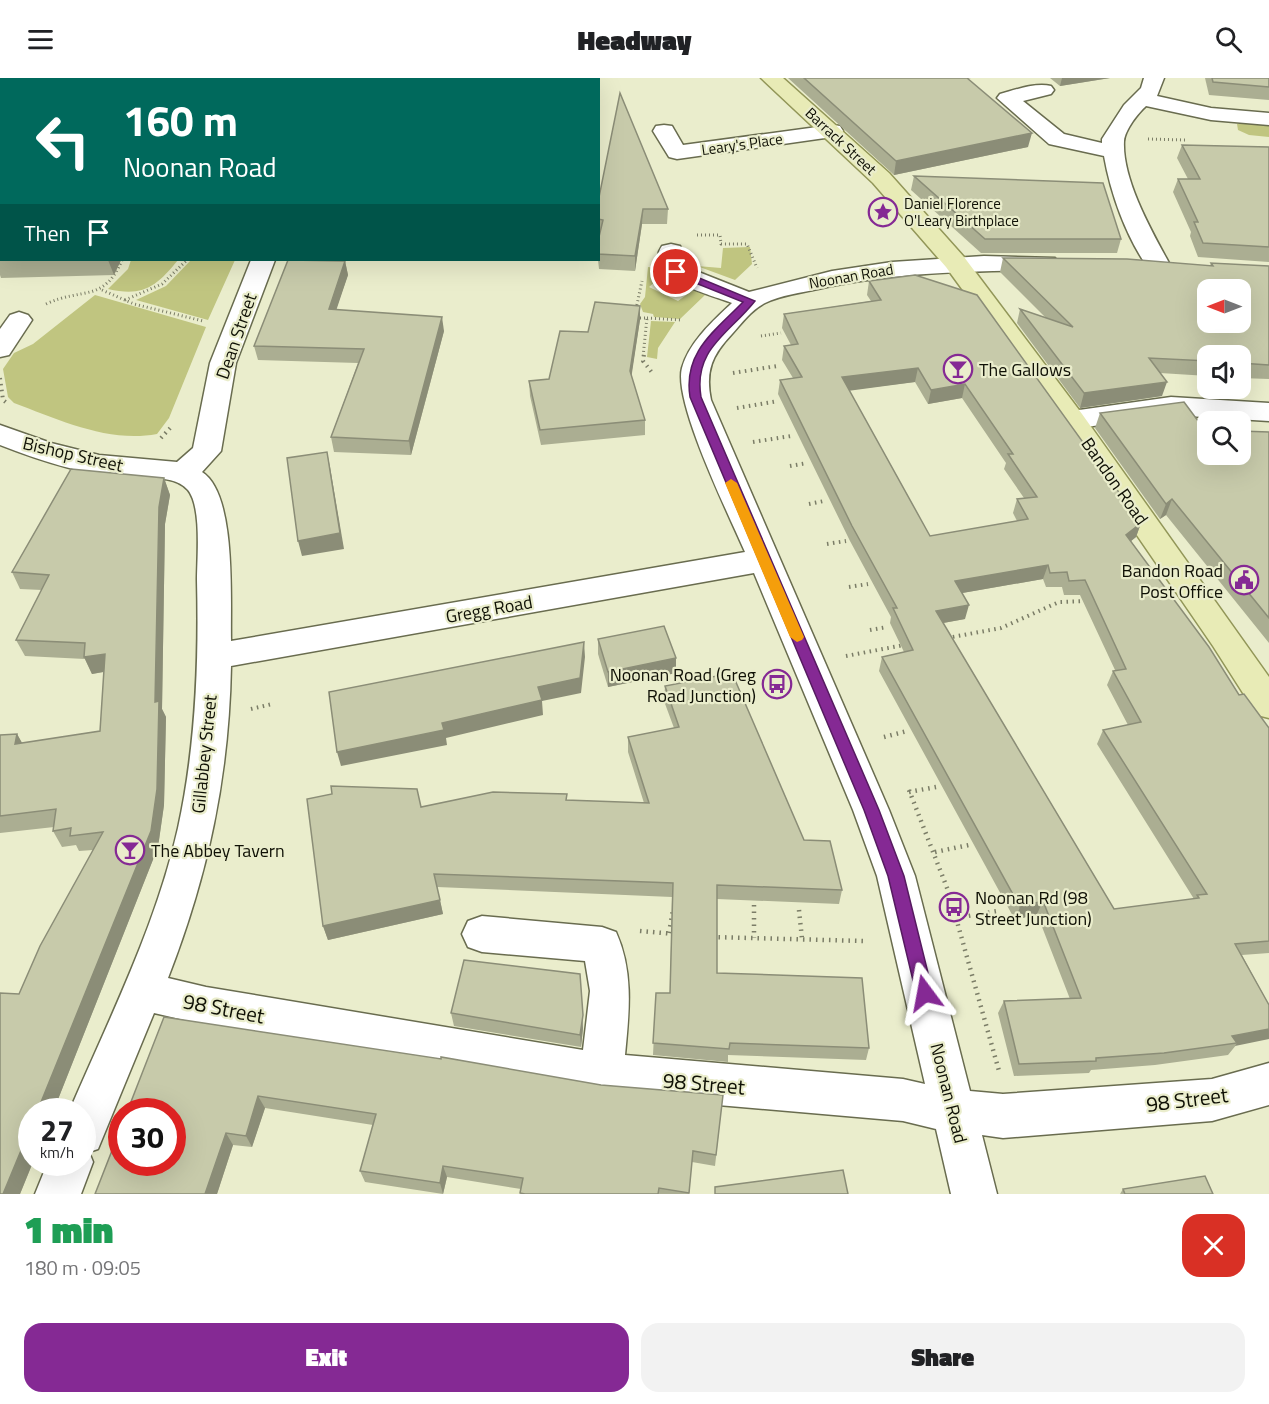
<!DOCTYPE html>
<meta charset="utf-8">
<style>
:root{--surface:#fff;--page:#f2f2f2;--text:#202124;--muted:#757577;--accent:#852994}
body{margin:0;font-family:"Titillium Web",sans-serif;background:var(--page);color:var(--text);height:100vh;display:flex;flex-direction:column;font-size:22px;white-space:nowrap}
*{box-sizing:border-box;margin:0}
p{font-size:20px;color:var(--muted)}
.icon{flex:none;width:33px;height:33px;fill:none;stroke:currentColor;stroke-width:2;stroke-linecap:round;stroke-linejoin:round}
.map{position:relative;height:1116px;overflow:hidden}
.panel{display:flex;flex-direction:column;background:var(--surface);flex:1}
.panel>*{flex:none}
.guide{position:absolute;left:0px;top:0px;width:600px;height:183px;box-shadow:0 6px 24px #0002;background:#00695c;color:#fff;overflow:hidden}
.needle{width:39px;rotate:270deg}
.controls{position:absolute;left:1197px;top:201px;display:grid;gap:12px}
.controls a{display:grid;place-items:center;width:54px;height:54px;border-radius:12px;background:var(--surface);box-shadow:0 6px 24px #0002;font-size:30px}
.speed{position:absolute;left:18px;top:1020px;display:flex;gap:12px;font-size:30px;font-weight:700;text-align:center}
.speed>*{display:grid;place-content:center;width:78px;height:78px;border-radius:50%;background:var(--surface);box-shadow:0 6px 24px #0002;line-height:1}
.speed small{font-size:15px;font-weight:400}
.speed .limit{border:9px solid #d22;background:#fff;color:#111}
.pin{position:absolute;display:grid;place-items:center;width:51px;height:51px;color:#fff;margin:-26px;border:3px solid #fff;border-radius:50%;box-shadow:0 2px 6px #0007}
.me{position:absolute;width:66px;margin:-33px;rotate:347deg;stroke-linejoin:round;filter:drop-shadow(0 0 4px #0008)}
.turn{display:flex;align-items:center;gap:21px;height:126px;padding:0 24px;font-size:27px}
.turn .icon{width:78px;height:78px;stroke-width:2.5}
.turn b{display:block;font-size:42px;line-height:51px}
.then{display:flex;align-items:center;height:57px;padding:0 24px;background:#0003;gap:12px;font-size:22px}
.round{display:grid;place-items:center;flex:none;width:63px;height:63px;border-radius:18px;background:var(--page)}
.head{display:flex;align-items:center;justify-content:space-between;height:102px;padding:0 24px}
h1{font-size:36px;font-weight:800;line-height:45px;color:#1e9e55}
.primary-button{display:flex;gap:12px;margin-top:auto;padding:12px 24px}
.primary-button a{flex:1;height:69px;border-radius:18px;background:var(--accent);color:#fff;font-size:24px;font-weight:800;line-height:69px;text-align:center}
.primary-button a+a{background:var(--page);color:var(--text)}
header{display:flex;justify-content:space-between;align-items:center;height:78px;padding:0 24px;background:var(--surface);font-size:27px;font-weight:800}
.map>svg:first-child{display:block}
.green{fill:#c0c580}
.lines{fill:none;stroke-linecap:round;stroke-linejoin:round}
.minor-casing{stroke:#696c4f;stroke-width:3}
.major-casing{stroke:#929658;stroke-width:3}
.path-far2{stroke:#7b7d67;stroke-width:3;stroke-dasharray:1 3;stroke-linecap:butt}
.path-far1{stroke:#7b7d67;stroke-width:4;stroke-dasharray:1.5 4.5;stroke-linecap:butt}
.path{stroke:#7b7d67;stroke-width:4.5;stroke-dasharray:1.5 5;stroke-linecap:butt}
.minor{fill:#fff;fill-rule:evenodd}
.major{fill:#e8ebb6;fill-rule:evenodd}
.wall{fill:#abae92;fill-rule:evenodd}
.shaded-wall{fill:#8b8d77}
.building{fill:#c7caaa;stroke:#8b8d77;stroke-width:1.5;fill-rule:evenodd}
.route{fill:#852994;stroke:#561b60;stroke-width:1.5}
.slow{fill:#f59e0b}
.labels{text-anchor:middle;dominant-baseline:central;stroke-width:4.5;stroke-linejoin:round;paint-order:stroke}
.far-street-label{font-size:15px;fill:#0f1005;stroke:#eaedcc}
.far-poi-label{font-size:15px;fill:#0f1005;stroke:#eaedcc;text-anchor:start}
.street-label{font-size:18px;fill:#0f1005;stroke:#eaedcc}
.poi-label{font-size:18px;fill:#0f1005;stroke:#eaedcc;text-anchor:start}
.near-street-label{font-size:21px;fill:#0f1005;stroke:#eaedcc}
</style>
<header><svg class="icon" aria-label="menu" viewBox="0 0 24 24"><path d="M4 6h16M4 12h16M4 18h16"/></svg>Headway<svg class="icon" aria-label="search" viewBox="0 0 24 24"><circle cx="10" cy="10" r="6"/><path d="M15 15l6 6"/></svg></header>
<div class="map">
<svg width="1269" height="1116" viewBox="0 0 1269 1116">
<rect width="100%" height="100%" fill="#eaedcc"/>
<g class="green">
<path d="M1246,44L1269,46V59L1249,57L1238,52L1237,46Z"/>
<path d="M750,169L752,186L735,202L697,188L721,190L723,170Z"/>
<path d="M131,182H178C156,209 143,219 108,211L128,191Z"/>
<path d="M191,182H235L208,242L136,222L166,208Z"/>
<path d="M648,189L658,190L663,197L649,209L678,223L693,212L705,217L680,241L654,239L653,236L643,234L640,226L645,219Z"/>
<path d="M95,217L206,249L169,340L157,356C108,365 60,342 14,325L8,319L3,291L14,275L33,266Z"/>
<path d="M651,243L675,244L658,270L657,281L647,279Z"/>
</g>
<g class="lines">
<g class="minor-casing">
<g id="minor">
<path d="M277,0H297L298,2H278Z"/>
<path d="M395,0H415L394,2Z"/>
<path d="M1144,0H1164L1157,18L1211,30L1269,35V47L1211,42L1146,28C1138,35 1125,52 1124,63C1122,101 1151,152 1169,185L1166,190L1157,192L1148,190C1126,158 1111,117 1104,78L1049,66L997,20L1000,16C1015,12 1036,4 1051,8L1054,12L1051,16L1023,23L1064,56L1102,65V61L1124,27L1141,10Z"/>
<path d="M664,47L672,48L683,67L832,47L840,48L843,53L840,58L832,59L677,81L669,79L653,53L656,48Z"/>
<path d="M671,166L680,168L686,189L749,214L832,193L892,184L984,178L1055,180L1058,185L1055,190L1046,192C970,193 893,194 818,211C801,215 781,217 765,225C751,232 742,245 732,256C712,277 705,293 711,322L889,732L915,798L970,1013L1003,1016L1212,1001L1269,985V1027L1212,1043L1003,1060L982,1057L997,1116H951L936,1051L903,1043L602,1017L206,947L154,935L98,1071L89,1074L93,1084L81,1116H35L48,1084H82V1034H69C109,941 156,848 178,750C196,668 199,584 197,502C197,480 202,429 188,412C173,395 143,402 123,400C82,396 38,382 0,367V347L51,365L99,377L177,384L193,370L210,285L251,182H275L236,285L221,373L202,394C237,416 230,523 231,563L745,474C729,437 673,324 682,290C689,264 714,242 732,225C712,217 640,200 662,168ZM754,495L853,732L877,798L925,1006L903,1001L625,977C629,935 634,894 616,854L602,849L482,838L468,843L462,856L468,869L482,874L585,883L590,913L583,972L206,909L168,900C208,797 229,699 231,588Z"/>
<path d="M19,234L28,237L32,242L9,277L0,279V251L10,237Z"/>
<path d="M1171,319L1269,325V343L1171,337L1072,351L1062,348L1058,342L1062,336L1072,333Z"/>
</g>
</g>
<g class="major-casing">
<path id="major" d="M761,0H783L889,95L964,179L1082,336L1269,599V640L1257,637L1213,568L1062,348L946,189L873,105Z"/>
</g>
<g class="path-far2">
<path d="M116,2L118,0"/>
<path d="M169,2L178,0"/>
<path d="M1148,61L1185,62"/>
<path d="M0,113L2,110"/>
<path d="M697,157H720L721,166H747L757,190"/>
<path d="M102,212L134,226L203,243"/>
<path d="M125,222L162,206L187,182"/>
<path d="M46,226C82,209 104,225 122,182"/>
<path d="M636,231L642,203"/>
<path d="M636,240H647L643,279"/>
<path d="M647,240L682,242"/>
<path d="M761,258L781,255"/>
</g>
<g class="path-far1">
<path d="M644,277L643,283L654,297"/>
<path d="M733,295L777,288"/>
<path d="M0,300L3,322L8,326"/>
<path d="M737,330L778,323"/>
<path d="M161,360L172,348"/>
<path d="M753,364L791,358"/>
<path d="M790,388L807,385"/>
<path d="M809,426L824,423"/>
<path d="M827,466L846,463"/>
<path d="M849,509L868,506"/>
<path d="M870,552L887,549"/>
<path d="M947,560L1001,550L1059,524L1086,523"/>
<path d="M846,578L904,567"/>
<path d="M251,631L272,626"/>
</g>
<g class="path">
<path d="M884,659L907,653"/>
<path d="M909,712L949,815L999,993"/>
<path d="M909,714L936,709"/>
<path d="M935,774L969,767"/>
<path d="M754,827V860"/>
<path d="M799,832L802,861"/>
<path d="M956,840L998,833"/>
<path d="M640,853L675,856"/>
<path d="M669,855L673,832"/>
<path d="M712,859L864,863"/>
</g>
<use href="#minor" class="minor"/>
<use href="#major" class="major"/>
</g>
<g class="wall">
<path d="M788,0H971L968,1L1028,69L894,97Z"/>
<path d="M1050,0H1110L1060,8Z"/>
<path d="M1205,0H1269V22L1209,17Z"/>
<path d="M1182,67L1269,69V184L1198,179L1190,158L1191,154L1173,114L1178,101H1188L1177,80Z"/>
<path d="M914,98L1121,161L1117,175H981L911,112Z"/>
<path d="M598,124L668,131L667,146H642L635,193L599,191L598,182V163L600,156H598Z"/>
<path d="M2,135V182H121L114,197L1,200L0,197V138Z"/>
<path d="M1003,180L1210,188L1211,185L1269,188V301L1240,300V278H1208V298L1160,295L1162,318L1080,330L1017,245L1020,231L1046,240L1000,194Z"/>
<path d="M345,183L348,197L336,231L444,253L411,377L334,374L331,359L358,285L258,282L254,268Z"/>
<path d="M869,203L1141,445L1136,459L1131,463L1239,617L1269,650V875L1242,877L1269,927L1228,977L1155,987L1091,992L1089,995L1014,998L998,935L1004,923L1070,921L1037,836L1015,842L879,593L882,579L904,574L890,545L891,539L850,463L778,316L780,302L793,300L782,282L784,268L791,267L782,250L784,236L871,223L867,217ZM915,304L928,326L962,320L1006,385L1004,391L1024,420L1017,421L1013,435L1017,443L930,458L849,312ZM1043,501L1046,509H1062L1064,517H1080L1115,592L1113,593L1107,607L1128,647L1103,652L1097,666L1194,821L1114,831L943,545L965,541L962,515Z"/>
<path d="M640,228V242L631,298L645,342V357L541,367L530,318L529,303L549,301L588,254Z"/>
<path d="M1100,335L1204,351L1269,354V565L1166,437L1160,441L1095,350Z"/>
<path d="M164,400L170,417L165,446L162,631L166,639L164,727L158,769L53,1034H32V1084H33L20,1116H0L19,916L93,772L79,773L76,767L62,769L53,753L54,749L0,755V657L17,656L22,665L100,653L104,594L92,596L85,581L25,578L16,562L42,512L20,511L12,494Z"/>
<path d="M598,561L676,580V595L608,609L598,576Z"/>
<path d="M665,608L804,762L842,812L839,826L717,821V895L869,970L866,982L728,977V984L653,977L656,915H670L672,819L437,809L443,836L328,862L323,848L421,729L567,722L644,725L628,674V659L674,650L664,623Z"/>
<path d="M451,935L583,950L581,969L454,948Z"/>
<path d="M164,939L601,1007L723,1017L715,1088L692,1084L689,1116H520L521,1111L447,1099L443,1116L365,1104L360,1093L373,1047L265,1030L252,1069L233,1067L217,1116Z"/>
<path d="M1123,1111L1213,1116H1120Z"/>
</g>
<g class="shaded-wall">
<path d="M1062,0H1110L1060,8Z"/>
<path d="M1032,55L1028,69L894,97L896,83Z"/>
<path d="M643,131L642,146L635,193V178Z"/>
<path d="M108,182H121L114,197Z"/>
<path d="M345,183L348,197L332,245L329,231Z"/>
<path d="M640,228V242L630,308V293Z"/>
<path d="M442,239L444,253L411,377L409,363Z"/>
<path d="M918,290L915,304L840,314L842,299Z"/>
<path d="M1167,304L1162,318L1080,330L1084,315Z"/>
<path d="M965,306L962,320L928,326L931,312Z"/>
<path d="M327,374L330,389L344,471L302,478L298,463Z"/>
<path d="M164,400L170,417L165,446L162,631L166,639L164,727L158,769L53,1034H37L155,624L159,429Z"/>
<path d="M1172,421L1166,437L1160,441L1166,426Z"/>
<path d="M1141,445L1136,459L1121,471L1126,457Z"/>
<path d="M1048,487L1043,501L951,517L955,503Z"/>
<path d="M969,527L965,541L932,547L936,533Z"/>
<path d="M584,564L585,579L581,615L542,623L543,637L446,660L447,667L341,688L337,674L442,645L538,609Z"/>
<path d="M105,576L113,592L92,596L84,579Z"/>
<path d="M676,580V595L608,609V594Z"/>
<path d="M17,656L26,672L15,666Z"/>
<path d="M440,822L443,836L328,862L323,848Z"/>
<path d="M1043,823L1037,836L1015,842L1020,829Z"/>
<path d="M580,896L583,950L581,969L580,957Z"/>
<path d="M1269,951V961L1235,968L1237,965L1232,958Z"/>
<path d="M258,1018L265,1030L252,1069L246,1058Z"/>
<path d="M32,1046V1084H33L20,1116H3Z"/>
<path d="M226,1055L233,1067L217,1116H205Z"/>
<path d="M443,1088L447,1099L443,1116L440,1105Z"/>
</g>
<g class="building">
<rect x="319" y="0" width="59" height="2"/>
<path d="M804,0H967L1032,55L896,83Z"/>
<path d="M1212,0H1269V9L1213,4Z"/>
<path d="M620,15L668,131H643L635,178L598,176L599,169H598V163L603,142L598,141V124Z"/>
<path d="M1182,67L1269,69V169L1203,165L1194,144H1198L1178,101H1200Z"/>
<path d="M914,98L1103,105L1121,161H985Z"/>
<path d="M2,135V173H0V138Z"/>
<path d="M1003,180L1127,181L1213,188L1211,185L1269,188V287L1240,285V278H1208V283L1149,280L1167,304L1084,315L1020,231L1073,249ZM1208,212H1240V244H1208Z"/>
<path d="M288,182L345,183L329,231L442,239L409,363L331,359L364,271L254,268Z"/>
<path d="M915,197L977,217L1141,445L1126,457L1209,569L1239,617L1244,616L1269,650V863L1235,866L1269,927V951L1232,958L1237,965L1164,975L1096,980V983L1019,986L1004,923L1081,920L1043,823L1020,829L882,579L913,572L893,530H897L852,448L780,302L802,299L784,268L798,266L784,236L881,222L869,203ZM918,290L931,312L965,306L1013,376H1008L1037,419L1017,421L1028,441L930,458L842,299ZM1048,487L1050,495L1067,494L1069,503L1085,502L1126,591L1113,593L1141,644L1103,652L1207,816L1197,817L1199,820L1114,831L936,533L969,527L955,503Z"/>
<path d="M595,224L640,228L630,293L645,342L540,352L529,303L549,301L560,253L588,254Z"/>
<path d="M1184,324L1204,351H1208V376H1240V353L1269,354V540L1172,421L1166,426L1100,335Z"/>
<path d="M327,374L340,455L298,463L287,380Z"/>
<path d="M71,391L164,400L159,429L155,624L159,623L157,711L151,753L37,1034H32V1046L3,1116H0V915L19,916L40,868L103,754L70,758L71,750L53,753L56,731L0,738V657L17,656L15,666L100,653L105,576L84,579L85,565L16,562L49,497L12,494Z"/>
<path d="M664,548L676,580L608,594L598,561Z"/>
<path d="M584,564L580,600L538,609L542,622L442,645L444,652L337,674L329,614Z"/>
<path d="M732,595L804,762L830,763L842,812L717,807V895L862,900L869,970L730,965L729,971L653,965L656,915H670L673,805L434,796L440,822L323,848L307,721L332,716L331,708L417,711L421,729L493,714L567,716L566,722L649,725L628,659L679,649L665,608Z"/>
<path d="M464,882L580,896L583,937L580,957L451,935Z"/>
<path d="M164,939L441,981V979L601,1007L723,1017L716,1077L693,1073L689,1115L659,1110L658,1116H525L520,1115L523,1100L443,1088L440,1105L360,1093L376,1036L258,1018L246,1058L226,1055L205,1116H95L122,1047V1084H172V1034H127Z"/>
<path d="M843,1092L848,1116H715V1109Z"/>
<path d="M1205,1098L1213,1116H1125L1123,1111Z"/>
</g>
<path class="route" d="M673,192H680L755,223C729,256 693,271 701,319L879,732L904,798L933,915L931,920L925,923L919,920L916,915L888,798L864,732L690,319C683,274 715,253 743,224L673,196Z"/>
<path class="slow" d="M731,401L737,405L804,559L802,562L797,564L790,559L725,405Z"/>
<defs>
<g id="sight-ring" transform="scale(1.5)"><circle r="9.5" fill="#eaedcc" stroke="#852994" stroke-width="1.5"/><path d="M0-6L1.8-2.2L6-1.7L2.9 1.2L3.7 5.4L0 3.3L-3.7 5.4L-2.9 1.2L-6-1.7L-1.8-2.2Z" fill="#852994"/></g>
<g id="bar-ring" transform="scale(1.5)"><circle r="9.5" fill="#eaedcc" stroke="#852994" stroke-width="1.5"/><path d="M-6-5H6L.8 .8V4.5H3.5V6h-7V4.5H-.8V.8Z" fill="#852994"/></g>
<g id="civic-ring" transform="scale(1.5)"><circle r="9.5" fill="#eaedcc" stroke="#852994" stroke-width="1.5"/><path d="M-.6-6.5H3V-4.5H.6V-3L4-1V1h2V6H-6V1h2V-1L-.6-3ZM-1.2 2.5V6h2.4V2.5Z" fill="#852994"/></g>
<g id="bus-ring" transform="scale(1.5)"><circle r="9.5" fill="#eaedcc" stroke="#852994" stroke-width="1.5"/><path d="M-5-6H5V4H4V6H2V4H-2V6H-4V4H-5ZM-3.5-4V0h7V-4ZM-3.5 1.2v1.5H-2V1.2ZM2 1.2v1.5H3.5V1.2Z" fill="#852994"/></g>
</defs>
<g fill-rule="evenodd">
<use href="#sight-ring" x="883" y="134"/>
<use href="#bar-ring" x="958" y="291"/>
<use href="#civic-ring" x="1244" y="502"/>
<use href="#bus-ring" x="777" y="606"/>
<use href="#bar-ring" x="130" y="772"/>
<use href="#bus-ring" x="954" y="829"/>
</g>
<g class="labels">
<g class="far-street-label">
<text transform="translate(841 63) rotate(43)">Barrack Street</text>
<text transform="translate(742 66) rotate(-8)">Leary's Place</text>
<text transform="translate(851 198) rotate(-10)">Noonan Road</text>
</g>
<g class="far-poi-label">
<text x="904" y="125">Daniel Florence<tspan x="904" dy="17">O'Leary Birthplace</tspan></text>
</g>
<g class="street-label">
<text transform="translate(236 258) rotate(-71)">Dean Street</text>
<text transform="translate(73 376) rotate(13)">Bishop Street</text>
<text transform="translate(1115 403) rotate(55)">Bandon Road</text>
<text transform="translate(489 531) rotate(-10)">Gregg Road</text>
<text transform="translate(204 676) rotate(-84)">Gillabbey Street</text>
<text transform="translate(949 1015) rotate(76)">Noonan Road</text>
</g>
<g class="poi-label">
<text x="979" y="291">The Gallows</text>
<text x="1223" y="492" text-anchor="end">Bandon Road<tspan x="1223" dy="21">Post Office</tspan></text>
<text x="756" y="596" text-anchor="end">Noonan Road (Greg<tspan x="756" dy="21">Road Junction)</tspan></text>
<text x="151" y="772">The Abbey Tavern</text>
<text x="975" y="819">Noonan Rd (98<tspan x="975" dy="21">Street Junction)</tspan></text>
</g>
<g class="near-street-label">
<text transform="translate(224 930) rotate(11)">98 Street</text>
<text transform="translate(704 1005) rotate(5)">98 Street</text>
<text transform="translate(1187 1021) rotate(-7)">98 Street</text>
</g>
</g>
</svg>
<div class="controls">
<a><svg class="needle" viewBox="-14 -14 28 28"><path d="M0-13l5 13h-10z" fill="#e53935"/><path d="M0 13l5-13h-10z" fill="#757577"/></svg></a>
<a><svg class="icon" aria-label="sound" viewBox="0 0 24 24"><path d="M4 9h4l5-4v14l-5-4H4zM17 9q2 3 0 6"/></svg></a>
<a><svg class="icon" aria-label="search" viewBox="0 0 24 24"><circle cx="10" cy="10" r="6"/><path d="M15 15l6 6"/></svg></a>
</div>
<div class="speed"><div>27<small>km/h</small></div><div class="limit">30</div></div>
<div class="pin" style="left:676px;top:194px;background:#d93025"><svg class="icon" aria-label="arrive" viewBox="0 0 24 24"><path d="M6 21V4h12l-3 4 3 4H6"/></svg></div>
<svg class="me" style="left:925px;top:915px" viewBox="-20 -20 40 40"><path d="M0-17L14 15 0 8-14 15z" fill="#852994" stroke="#fff" stroke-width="4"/></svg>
<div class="guide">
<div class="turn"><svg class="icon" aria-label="left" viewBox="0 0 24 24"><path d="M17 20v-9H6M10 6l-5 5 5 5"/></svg><div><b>160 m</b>Noonan Road</div></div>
<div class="then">Then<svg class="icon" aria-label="arrive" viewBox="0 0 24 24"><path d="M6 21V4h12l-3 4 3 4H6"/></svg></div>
</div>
</div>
<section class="panel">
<div class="head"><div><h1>1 min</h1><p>180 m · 09:05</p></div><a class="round" style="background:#d93025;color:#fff"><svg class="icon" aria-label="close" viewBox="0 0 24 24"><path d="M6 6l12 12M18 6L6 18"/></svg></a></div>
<div class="primary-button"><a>Exit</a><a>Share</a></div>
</section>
